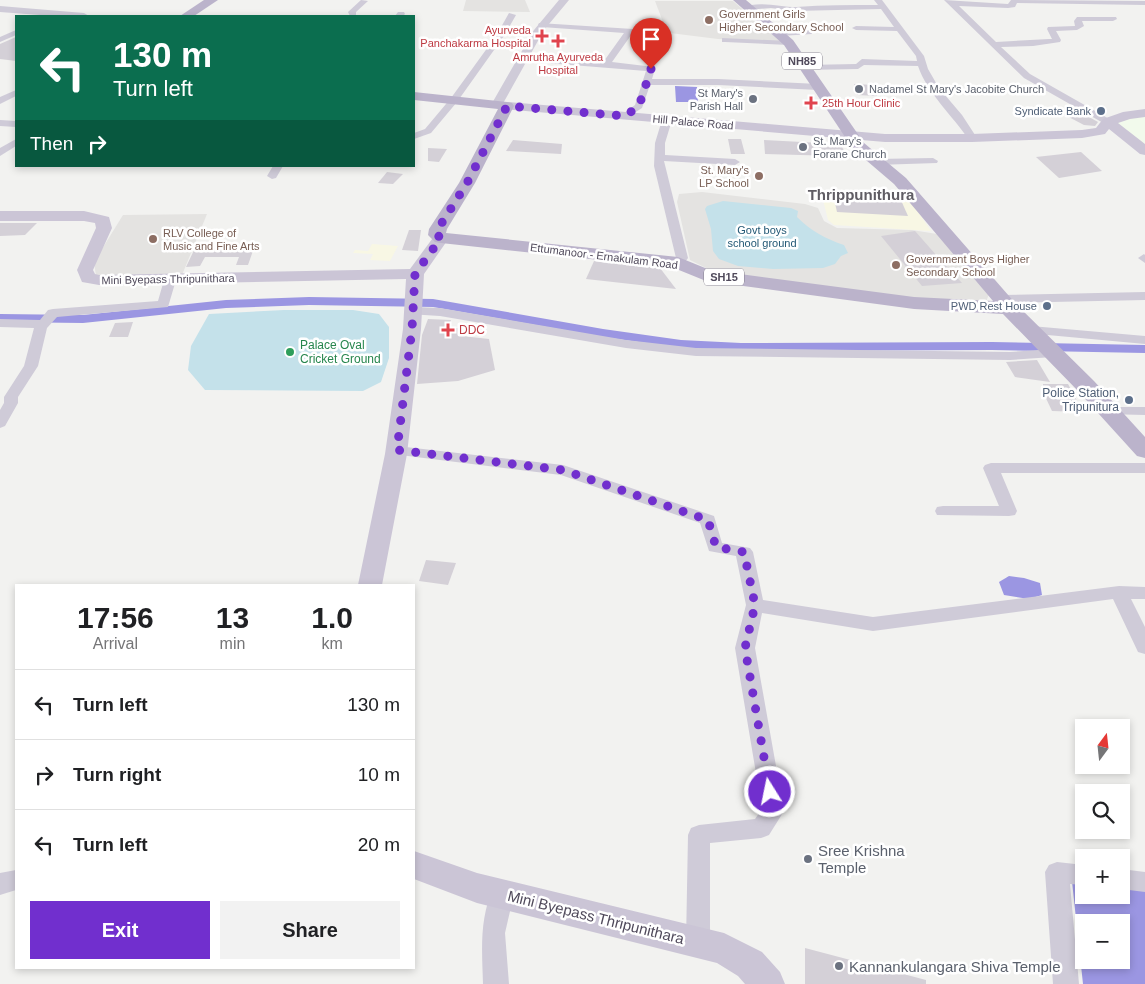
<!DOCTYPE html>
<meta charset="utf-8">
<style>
:root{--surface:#fff;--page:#f2f2f2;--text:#202124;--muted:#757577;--line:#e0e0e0;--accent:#712fce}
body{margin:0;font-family:Arial,sans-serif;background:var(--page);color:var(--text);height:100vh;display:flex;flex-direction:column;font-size:19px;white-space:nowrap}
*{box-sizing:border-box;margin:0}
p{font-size:16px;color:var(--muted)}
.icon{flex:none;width:28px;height:28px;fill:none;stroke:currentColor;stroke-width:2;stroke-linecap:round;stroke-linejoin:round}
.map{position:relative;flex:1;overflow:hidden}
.details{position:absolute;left:15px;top:584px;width:400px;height:385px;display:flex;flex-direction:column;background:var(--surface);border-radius:0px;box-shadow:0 2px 8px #0003}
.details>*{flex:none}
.banner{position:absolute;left:15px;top:15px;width:400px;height:152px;border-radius:0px;box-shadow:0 2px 8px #0003;background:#0b6e4f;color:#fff;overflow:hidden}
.needle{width:32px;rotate:15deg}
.controls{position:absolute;left:1075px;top:719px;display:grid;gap:10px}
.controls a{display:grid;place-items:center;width:55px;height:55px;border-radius:0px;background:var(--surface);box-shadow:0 2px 8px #0003;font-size:25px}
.pin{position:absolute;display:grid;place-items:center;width:42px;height:42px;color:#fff;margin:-51px -21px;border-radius:50% 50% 50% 0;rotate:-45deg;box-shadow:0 0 5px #0007}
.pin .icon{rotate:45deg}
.me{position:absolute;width:55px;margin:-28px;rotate:350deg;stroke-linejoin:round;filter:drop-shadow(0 0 4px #0008)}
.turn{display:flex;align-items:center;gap:18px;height:105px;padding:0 15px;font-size:22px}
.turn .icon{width:65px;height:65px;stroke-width:2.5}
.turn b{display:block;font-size:35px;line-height:42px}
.then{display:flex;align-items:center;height:48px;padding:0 15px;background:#0003;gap:10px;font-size:19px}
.eta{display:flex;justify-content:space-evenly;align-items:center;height:85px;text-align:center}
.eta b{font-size:30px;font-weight:700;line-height:35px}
.action{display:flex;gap:10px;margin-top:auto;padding:10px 15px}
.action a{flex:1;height:58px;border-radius:0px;background:var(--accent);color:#fff;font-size:20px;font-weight:700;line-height:58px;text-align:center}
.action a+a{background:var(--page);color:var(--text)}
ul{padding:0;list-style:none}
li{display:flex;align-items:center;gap:15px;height:70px;padding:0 15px;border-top:1px solid var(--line)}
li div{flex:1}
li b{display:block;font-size:19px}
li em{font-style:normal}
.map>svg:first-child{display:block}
.commercial{fill:#f2faec}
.education{fill:#e4e3e1}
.medical{fill:#f8f7e4}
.green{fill:#c4e1ea}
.water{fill:#9b96e2;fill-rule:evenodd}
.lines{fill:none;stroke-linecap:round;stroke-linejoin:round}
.canal{fill:#9b96e2;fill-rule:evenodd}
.building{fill:#d4d0d7}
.minor{fill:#cfcbd8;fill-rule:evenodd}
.tertiary{fill:#cfcbd8;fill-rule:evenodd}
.secondary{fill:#cbc5d6;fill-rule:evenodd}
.primary{fill:#bbb3cb;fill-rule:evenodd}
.route{stroke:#712fce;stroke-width:9;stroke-dasharray:0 16.2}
.education-dot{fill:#8d6e63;stroke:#fff;stroke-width:2}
.health-dot{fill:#e0444e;stroke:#fff;stroke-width:2}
.worship-dot{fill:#6b7280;stroke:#fff;stroke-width:2}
.service-dot{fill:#5c6f8a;stroke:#fff;stroke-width:2}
.leisure-dot{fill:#2e9e5b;stroke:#fff;stroke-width:2}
.labels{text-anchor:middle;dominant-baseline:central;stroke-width:5;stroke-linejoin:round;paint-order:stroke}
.far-education-label{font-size:11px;fill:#785e54;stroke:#fff;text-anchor:start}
.far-health-label{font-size:11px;fill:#be3a42;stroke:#fff;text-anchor:end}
.shield{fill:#fff;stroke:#84808c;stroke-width:1}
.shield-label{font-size:11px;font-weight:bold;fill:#504a5b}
.far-worship-label{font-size:11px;fill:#5b616d;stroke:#fff;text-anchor:start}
.far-service-label{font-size:11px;fill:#4e5e75;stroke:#fff;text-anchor:end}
.far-street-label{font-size:11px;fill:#504a5b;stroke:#fff}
.far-park-label{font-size:11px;fill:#235875;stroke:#fff}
.health-label{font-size:12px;fill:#be3a42;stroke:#fff;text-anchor:start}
.leisure-label{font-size:12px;fill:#27864d;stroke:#fff;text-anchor:start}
.service-label{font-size:12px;fill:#4e5e75;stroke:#fff;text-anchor:end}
.far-district-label{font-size:15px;font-weight:bold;fill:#605d64;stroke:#fff}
.near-worship-label{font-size:15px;fill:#5b616d;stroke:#fff;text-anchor:start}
.near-street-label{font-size:15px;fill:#504a5b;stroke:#fff}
</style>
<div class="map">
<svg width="1145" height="984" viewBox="0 0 1145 984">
<rect width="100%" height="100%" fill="#f2f2f0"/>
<path class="commercial" d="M1142,115L1145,117V145L1113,123Z"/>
<g class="education">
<path d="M466,0H525L530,12L463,11Z"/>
<path d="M655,1H733L781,42L718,39L670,33L666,30Z"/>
<path d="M702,192L805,204L818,208L824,221L837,228L912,230L937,234L989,294L986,302L929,300L714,272L690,260L677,202L679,194Z"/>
<path d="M207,214L182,275L96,276L94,262L123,215Z"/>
</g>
<g class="medical">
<path d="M821,192L908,197L931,231L834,225L828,220Z"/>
<path d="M372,244L398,246L390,261L370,260L373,254L353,253L355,250L368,251Z"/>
</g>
<g class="green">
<path d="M723,201L791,208L798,211L797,217C811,231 826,239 844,245L848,253L841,256L835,264L823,268L773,269L738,266L719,259L713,251L711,229L705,209L707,206Z"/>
<path d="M284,310H353L379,314L389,327V358L381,382L363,391L205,390L188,370L191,346L209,314Z"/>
</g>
<g class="water">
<path d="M675,86L697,87L698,102H676Z"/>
<path d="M1009,576L1024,578L1040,583L1042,595L1029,599L1004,595L999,582Z"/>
<path d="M1071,872L1084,874V895H1121V881L1145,886V984H1083ZM1084,922H1121V960H1084Z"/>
</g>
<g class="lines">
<path class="canal" d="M309,297L433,299L603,329L681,340L741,343L992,342L1145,345V353L992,350L741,351L681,348L603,337L433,307L309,305L226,308L83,323L0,322V314L83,315L226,300Z"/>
</g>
<g class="building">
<path d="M16,37V61L0,59V44Z"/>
<path d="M854,84L874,85L877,96L857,95Z"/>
<path d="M1080,112L1098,122L1095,126L1084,125L1061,113Z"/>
<path d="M728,139H741L745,154H731Z"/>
<path d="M513,140L562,144L561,154L506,151Z"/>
<path d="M764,140L840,144L845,152L836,156L765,154Z"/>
<path d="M428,148L447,149L439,162L428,161Z"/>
<path d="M1081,152L1102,171L1059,178L1036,157Z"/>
<path d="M387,172L403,174L393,184L378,183Z"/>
<path d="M833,194L900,198L908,216L837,212Z"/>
<path d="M0,223H37L25,235L0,236Z"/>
<path d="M409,230H421L418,251L402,250Z"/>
<path d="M915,231L937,256L962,283L922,286L881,236Z"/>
<path d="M255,245L248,265H236L239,257H205L200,266L186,267L196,246Z"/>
<path d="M594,261L660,268L676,289L586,279Z"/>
<path d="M428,319L451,320L448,328H464L462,336L489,339L495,370L458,381L417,384L422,335Z"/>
<path d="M133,322L128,337H109L115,323Z"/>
<path d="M1037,360L1050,382L1015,377L1006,362Z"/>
<path d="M1043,384H1068L1083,412L1052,411L1043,392Z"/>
<path d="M426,560L456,563L448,585L419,581Z"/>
<path d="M805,948L926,980V984H805Z"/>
</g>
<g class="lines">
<g class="minor">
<path d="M361,0L368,1L356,12V16H350L348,12Z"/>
<path d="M874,0H882L924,56L928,69L939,88L962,115L977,138L975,140H969C953,116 927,93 918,66L864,65L858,69L803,70L802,68L806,65L856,64L862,59L917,61L916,56L897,31L856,30L852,28L856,26L894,27L881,9L794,11L771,8L747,10L743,8C757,0 780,7 796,7C824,5 850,5 878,5Z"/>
<path d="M944,0L1008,4L1011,0L1145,1V5L1017,3L1015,7L1008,8L959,6L996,42L1049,39H1052L1047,29L1048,27L1075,26L1074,21L1077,17H1116L1117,19L1113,21H1082L1084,26L1077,30L1056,31L1061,40L1060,42L1033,46L1001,47L1030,74L1111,120V124H1105L1024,78Z"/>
<path d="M398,12H404L405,14L403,16H395Z"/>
<path d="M509,13L516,15L504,36L457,102L431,133L414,139V133L425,129L451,98L496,36Z"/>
<path d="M539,23L633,29L634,31L612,62L654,67L655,69L652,79H718L818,84L822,87L818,90L718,85H650L642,108L625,119L620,116L635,105L646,71L522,61L518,58L522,55L604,61L624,33L542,27L538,25Z"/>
<path d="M16,30V35L0,42V37Z"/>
<path d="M809,30H812V34L780,36L776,34L780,32Z"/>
<path d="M722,38L789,41L793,43L789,45L725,42H722Z"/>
<path d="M16,90V96L0,104V97Z"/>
<path d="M667,117L672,120L665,143V155L735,159L740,162L735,165L664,161L688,258L682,266L678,267L672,263L676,258L654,166L655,143L662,120Z"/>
<path d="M0,120L16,121V127L0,126Z"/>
<path d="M16,139V146L0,156V148Z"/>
<path d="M933,158L938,161L937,163L876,165L871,162L876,159Z"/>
<path d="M273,166H283L276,178L272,179L267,176Z"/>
<path d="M1144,254L1145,255V263L1138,258Z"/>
<path d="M170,276L176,280L168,307L57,317L47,328L38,366L18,397V403L5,426L0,428V410L4,403V397L24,366L34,328L0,327V319L40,320L48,310L53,309L158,301L164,280Z"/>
<path d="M1145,292V300L1001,303L995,299L1001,295Z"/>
<path d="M413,307L440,308L626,340L696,348L1010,352L1053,349L1060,353L1053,357L1010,360L696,356L626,348L440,316L408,314L407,311Z"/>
<path d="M1031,326L1145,336V344L1026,333L1024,330L1026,327Z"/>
<path d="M1109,407H1145V415L1104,414L1102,411L1104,408Z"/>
<path d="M397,446L563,465L714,516L722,543L750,548L753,552L763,600L873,617L1119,586L1145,587V599H1131L1145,627V654L1138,652L1113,599L873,631L762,613L755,648L784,811L769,835L761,838L710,843V942L707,950L698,953L689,950L686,942L688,835L691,828L699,825L755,819L762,809L735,648L746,605L736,556L709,551L700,523L561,475L392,454L389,451L392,448Z"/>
<path d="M991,463H1145V473H1001L1017,511L1015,515L1009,516L937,515L935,511L937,507L943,506H999L983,468L985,465Z"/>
<path d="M1057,862L1084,865V885L1070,884L1079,984H1053L1045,872L1049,865Z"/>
<path d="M1121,869L1145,872V892L1121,889Z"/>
<path d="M16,870V890L0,895V873Z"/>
<path d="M502,883L510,886L514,894L505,933L509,984H483C482,950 479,919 494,886Z"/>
</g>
<g class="tertiary">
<path d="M559,0H569L544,30L501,107H493L491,105L534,30Z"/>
<path d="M0,6L84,13L89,16H53L0,12Z"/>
</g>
<g class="secondary">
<path d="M507,102L885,134H972L1082,130L1096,128L1103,119L1123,112L1145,109V117L1130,119L1118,123L1145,144V155L1140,154L1109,129L1105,134L1082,138L972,142H885L502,109L501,106Z"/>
<path d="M0,211H84L109,217L112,228L93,270L95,274L99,275L410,269L435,235H447L449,238L424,274L421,329L407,454L382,585H358L385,454L403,329L406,279L99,285L82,282L77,270L96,228L95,223L84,221H0Z"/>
<path d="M414,851L477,873L724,933L762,952L780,972L785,984H745L738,976L717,963L477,903L414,879Z"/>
</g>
<g class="primary">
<path d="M204,0H218L194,16H180Z"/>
<path d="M733,0H746L793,40L864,143L906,178L1016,304L1094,381L1145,437V458L1137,456L1078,391L1003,314L914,309L706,281L674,268L441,243L435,242L428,235L429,229L459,183L498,109L414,100V92L507,102L512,103L514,106L475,183L447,229L446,233L678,257L710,270L914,297L993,301L894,184L853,149L784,45Z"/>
</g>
</g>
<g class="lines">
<path class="route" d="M651,69L639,106L625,116L507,106L467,183L438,229L437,235L441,238L415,274L412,329L397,450L563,470L708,520L716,547L744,552L755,605L745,648L770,792"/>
</g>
<g class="education-dot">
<circle cx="709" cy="20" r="5"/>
<circle cx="759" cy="176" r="5"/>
<circle cx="153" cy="239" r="5"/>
<circle cx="896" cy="265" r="5"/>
</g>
<g class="health-dot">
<path d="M539.5 28.5h5v5h5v5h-5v5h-5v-5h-5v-5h5z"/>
<path d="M555.5 33.5h5v5h5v5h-5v5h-5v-5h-5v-5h5z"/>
<path d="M808.5 95.5h5v5h5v5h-5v5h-5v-5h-5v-5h5z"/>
<path d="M445.5 322.5h5v5h5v5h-5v5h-5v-5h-5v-5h5z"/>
</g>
<g class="worship-dot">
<circle cx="859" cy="89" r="5"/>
<circle cx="753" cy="99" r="5"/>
<circle cx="803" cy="147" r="5"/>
<circle cx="808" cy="859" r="5"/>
<circle cx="839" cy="966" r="5"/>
</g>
<g class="service-dot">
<circle cx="1101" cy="111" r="5"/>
<circle cx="1047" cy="306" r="5"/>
<circle cx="1129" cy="400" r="5"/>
</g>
<circle class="leisure-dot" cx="290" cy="352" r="5"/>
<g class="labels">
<g class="far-education-label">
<text x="719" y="14">Government Girls<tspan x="719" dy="13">Higher Secondary School</tspan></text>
<text x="749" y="170" text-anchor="end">St. Mary's<tspan x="749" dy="13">LP School</tspan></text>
<text x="163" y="233">RLV College of<tspan x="163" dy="13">Music and Fine Arts</tspan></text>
<text x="906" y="259">Government Boys Higher<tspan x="906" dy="13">Secondary School</tspan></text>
</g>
<g class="far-health-label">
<text x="531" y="30">Ayurveda<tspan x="531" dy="13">Panchakarma Hospital</tspan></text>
<text x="558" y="57" text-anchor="middle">Amrutha Ayurveda<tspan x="558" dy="13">Hospital</tspan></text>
<text x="822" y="103" text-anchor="start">25th Hour Clinic</text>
</g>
<g class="shield">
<rect x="782" y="52.5" width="40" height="17" rx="4"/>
<rect x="704" y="268.5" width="40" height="17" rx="4"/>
</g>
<g class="shield-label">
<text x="802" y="61">NH85</text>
<text x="724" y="277">SH15</text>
</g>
<g class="far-worship-label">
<text x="869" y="89">Nadamel St Mary's Jacobite Church</text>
<text x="743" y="93" text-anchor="end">St Mary's<tspan x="743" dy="13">Parish Hall</tspan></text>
<text x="813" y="141">St. Mary's<tspan x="813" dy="13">Forane Church</tspan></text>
</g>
<g class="far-service-label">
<text x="1091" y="111">Syndicate Bank</text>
<text x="1037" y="306">PWD Rest House</text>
</g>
<g class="far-street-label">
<text transform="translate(693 122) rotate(5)">Hill Palace Road</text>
<text transform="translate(604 256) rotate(7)">Ettumanoor - Ernakulam Road</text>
<text transform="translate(168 279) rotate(-1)">Mini Byepass Thripunithara</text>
</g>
<g class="far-park-label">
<text x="762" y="230">Govt boys<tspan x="762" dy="13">school ground</tspan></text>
</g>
<g class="health-label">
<text x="459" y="330">DDC</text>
</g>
<g class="leisure-label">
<text x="300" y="345">Palace Oval<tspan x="300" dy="14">Cricket Ground</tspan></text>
</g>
<g class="service-label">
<text x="1119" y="393">Police Station,<tspan x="1119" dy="14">Tripunitura</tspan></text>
</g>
<g class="far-district-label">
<text x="861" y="194">Thrippunithura</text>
</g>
<g class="near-worship-label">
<text x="818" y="850">Sree Krishna<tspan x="818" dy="17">Temple</tspan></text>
<text x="849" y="966">Kannankulangara Shiva Temple</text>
</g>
<g class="near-street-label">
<text transform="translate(596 917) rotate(14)">Mini Byepass Thripunithara</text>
</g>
</g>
</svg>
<div class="controls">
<a><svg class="needle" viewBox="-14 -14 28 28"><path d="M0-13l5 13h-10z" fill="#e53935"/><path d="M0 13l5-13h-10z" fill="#757577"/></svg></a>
<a><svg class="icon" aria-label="search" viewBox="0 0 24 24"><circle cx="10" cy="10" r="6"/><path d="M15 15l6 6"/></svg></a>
<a>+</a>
<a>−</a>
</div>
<div class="pin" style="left:651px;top:69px;background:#d93025"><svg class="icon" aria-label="arrive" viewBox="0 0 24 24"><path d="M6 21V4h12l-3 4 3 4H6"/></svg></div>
<svg class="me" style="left:770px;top:792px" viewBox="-20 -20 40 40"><circle r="17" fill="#712fce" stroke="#fff" stroke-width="3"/><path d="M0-11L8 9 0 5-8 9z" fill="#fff"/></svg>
<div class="banner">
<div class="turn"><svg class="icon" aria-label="left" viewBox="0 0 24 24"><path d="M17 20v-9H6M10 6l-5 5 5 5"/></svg><div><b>130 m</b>Turn left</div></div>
<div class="then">Then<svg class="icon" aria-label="right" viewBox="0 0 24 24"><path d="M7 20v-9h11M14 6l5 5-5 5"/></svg></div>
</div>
<section class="details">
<div class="eta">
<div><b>17:56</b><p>Arrival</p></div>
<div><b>13</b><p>min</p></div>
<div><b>1.0</b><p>km</p></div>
</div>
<ul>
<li><svg class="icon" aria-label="left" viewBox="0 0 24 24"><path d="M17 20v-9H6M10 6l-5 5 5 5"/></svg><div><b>Turn left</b></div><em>130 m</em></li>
<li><svg class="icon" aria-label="right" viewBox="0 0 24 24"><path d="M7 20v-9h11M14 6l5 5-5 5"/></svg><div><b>Turn right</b></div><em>10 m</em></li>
<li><svg class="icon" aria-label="left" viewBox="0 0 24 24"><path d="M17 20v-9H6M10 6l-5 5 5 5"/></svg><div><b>Turn left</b></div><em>20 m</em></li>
</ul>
<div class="action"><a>Exit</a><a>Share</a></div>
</section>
</div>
